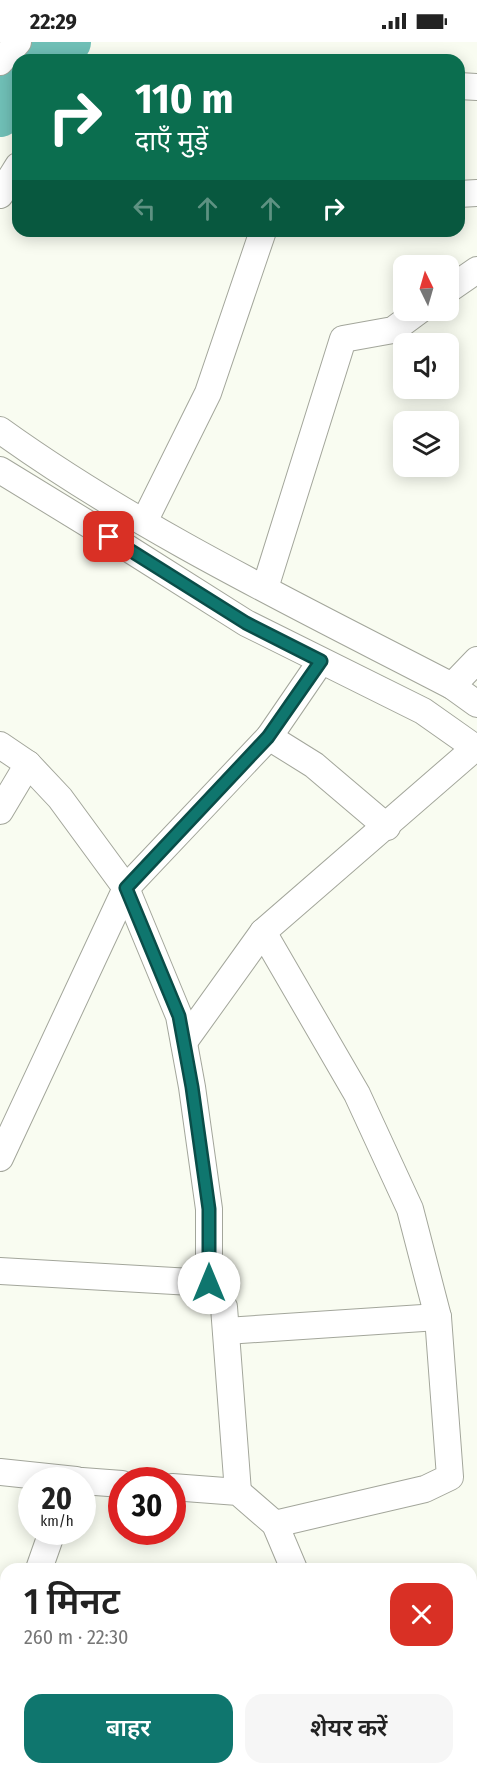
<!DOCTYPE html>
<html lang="hi">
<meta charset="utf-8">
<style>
:root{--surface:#fff;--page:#f6f6f6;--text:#222;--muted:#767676;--accent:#0f766e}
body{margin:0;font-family:"Fira Sans Condensed","Noto Sans Devanagari",sans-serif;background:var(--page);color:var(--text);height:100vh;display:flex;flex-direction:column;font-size:22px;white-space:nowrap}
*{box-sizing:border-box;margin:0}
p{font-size:20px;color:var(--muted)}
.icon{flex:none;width:33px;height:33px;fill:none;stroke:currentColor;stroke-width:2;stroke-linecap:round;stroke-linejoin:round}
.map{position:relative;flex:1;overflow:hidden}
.sheet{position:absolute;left:0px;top:1521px;width:477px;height:212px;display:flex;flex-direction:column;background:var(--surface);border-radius:18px 18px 0 0;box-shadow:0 3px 15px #0003}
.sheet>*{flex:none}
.guide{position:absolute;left:12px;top:12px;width:453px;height:183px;border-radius:18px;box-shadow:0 3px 15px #0003;background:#0b6e4f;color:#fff;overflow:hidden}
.needle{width:39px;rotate:355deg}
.fabs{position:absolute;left:393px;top:213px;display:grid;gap:12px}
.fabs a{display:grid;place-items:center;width:66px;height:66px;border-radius:12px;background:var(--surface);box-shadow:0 3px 15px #0003;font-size:30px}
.speed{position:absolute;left:18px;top:1425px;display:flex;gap:12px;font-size:30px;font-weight:700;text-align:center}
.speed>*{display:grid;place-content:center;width:78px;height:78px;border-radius:50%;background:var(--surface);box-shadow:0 3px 15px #0003;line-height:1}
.speed small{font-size:15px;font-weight:400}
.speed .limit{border:9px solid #d22;background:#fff;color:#111}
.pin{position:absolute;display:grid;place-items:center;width:51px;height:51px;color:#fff;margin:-26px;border-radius:12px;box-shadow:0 3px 9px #0006}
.me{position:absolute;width:66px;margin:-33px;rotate:0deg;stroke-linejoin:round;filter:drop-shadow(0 0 4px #0008)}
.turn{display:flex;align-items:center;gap:21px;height:126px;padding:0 24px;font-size:27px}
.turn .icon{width:78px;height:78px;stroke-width:2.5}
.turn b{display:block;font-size:42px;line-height:51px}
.lanes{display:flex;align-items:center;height:57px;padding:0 24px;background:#0003;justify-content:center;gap:30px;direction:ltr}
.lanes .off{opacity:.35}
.round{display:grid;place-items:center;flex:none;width:63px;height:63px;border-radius:18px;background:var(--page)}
.overview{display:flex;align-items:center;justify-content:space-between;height:102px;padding:0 24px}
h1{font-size:36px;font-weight:600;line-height:45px}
.action{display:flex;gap:12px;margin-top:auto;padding:12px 24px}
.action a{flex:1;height:69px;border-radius:18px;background:var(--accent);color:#fff;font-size:24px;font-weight:600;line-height:69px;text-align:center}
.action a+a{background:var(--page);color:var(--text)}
.status{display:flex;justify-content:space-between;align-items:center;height:42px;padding:0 30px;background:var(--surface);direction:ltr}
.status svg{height:16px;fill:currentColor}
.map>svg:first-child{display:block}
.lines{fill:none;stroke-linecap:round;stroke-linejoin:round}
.river{stroke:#70c0b7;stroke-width:44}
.minor-casing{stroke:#a3a69b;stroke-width:28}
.minor{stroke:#fff;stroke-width:26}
.route-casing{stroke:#0a4d48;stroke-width:15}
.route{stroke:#0f766e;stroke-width:10}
</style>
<div class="status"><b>22:29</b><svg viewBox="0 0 49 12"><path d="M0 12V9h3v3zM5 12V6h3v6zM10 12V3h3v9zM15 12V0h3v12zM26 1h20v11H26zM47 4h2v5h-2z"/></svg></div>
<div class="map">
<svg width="477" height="1732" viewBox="0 0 477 1732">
<rect width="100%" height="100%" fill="#f9fcf1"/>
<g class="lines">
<g class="river">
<path d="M41,18L69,0"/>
<path d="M0,73L18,47"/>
</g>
<g class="minor-casing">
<g id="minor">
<path d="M0,20L18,0"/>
<path d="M459,44L477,45"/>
<path d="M459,152L477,151"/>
<path d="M0,153L18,124"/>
<path d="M448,248L477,228"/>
<path d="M0,388C139,488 300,565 452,644L477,662"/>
<path d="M0,428L129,507L246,581L423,669L477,707"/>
<path d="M144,480L208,351L263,189"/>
<path d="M265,546L343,297L393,288L420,268"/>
<path d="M452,644L477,618"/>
<path d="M269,695L314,723L387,785"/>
<path d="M0,703L28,722L0,769"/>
<path d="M28,722L60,756L126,846L179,974L192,1045L209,1167V1241L224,1265L238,1450"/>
<path d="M263,890L357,1052L410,1167L438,1275L450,1435L425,1447L275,1482"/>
<path d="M184,1000L263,890L475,706"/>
<path d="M0,1116L126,846L269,695L321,619"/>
<path d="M0,1229L209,1241"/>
<path d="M226,1289L438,1275"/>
<path d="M0,1430L76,1438"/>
<path d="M82,1439L122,1442"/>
<path d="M172,1445L238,1450L275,1482L294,1527"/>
<path d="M39,1527L52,1490"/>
<path d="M0,1648L6,1629"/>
<path d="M379,1726L381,1732"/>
</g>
</g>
<use href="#minor" class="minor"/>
</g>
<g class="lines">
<g class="route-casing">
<path id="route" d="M109,495L246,581L321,619L268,695L126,846L179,974L192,1045L209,1167V1241"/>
</g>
<use href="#route" class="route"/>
</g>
</svg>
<div class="fabs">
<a><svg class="needle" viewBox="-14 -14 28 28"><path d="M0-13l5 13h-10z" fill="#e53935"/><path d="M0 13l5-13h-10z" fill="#767676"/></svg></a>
<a><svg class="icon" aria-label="sound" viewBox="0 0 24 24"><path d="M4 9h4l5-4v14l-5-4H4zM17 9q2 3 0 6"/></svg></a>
<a><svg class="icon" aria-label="layers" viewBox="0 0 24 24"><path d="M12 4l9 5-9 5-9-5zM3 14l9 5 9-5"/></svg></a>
</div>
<div class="speed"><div>20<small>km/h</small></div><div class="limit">30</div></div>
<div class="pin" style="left:109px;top:495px;background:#d93025"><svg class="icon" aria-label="arrive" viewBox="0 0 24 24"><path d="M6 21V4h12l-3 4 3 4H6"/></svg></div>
<svg class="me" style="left:209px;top:1241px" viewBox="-20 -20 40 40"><circle r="19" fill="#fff"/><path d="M0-13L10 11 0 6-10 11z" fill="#0f766e"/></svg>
<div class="guide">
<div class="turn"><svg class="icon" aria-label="right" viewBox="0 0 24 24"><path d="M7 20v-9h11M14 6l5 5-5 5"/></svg><div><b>110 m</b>दाएँ मुड़ें</div></div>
<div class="lanes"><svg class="icon off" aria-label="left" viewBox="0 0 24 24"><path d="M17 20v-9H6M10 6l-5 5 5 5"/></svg><svg class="icon off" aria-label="ahead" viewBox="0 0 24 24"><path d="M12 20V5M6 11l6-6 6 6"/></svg><svg class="icon off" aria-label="ahead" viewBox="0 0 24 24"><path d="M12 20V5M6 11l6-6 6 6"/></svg><svg class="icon" aria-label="right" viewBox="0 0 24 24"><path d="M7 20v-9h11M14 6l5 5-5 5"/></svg></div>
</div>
<section class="sheet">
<div class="overview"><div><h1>1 मिनट</h1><p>260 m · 22:30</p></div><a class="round" style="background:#d93025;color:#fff"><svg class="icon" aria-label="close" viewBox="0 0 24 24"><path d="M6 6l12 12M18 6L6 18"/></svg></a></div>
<div class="action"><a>बाहर</a><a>शेयर करें</a></div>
</section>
</div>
